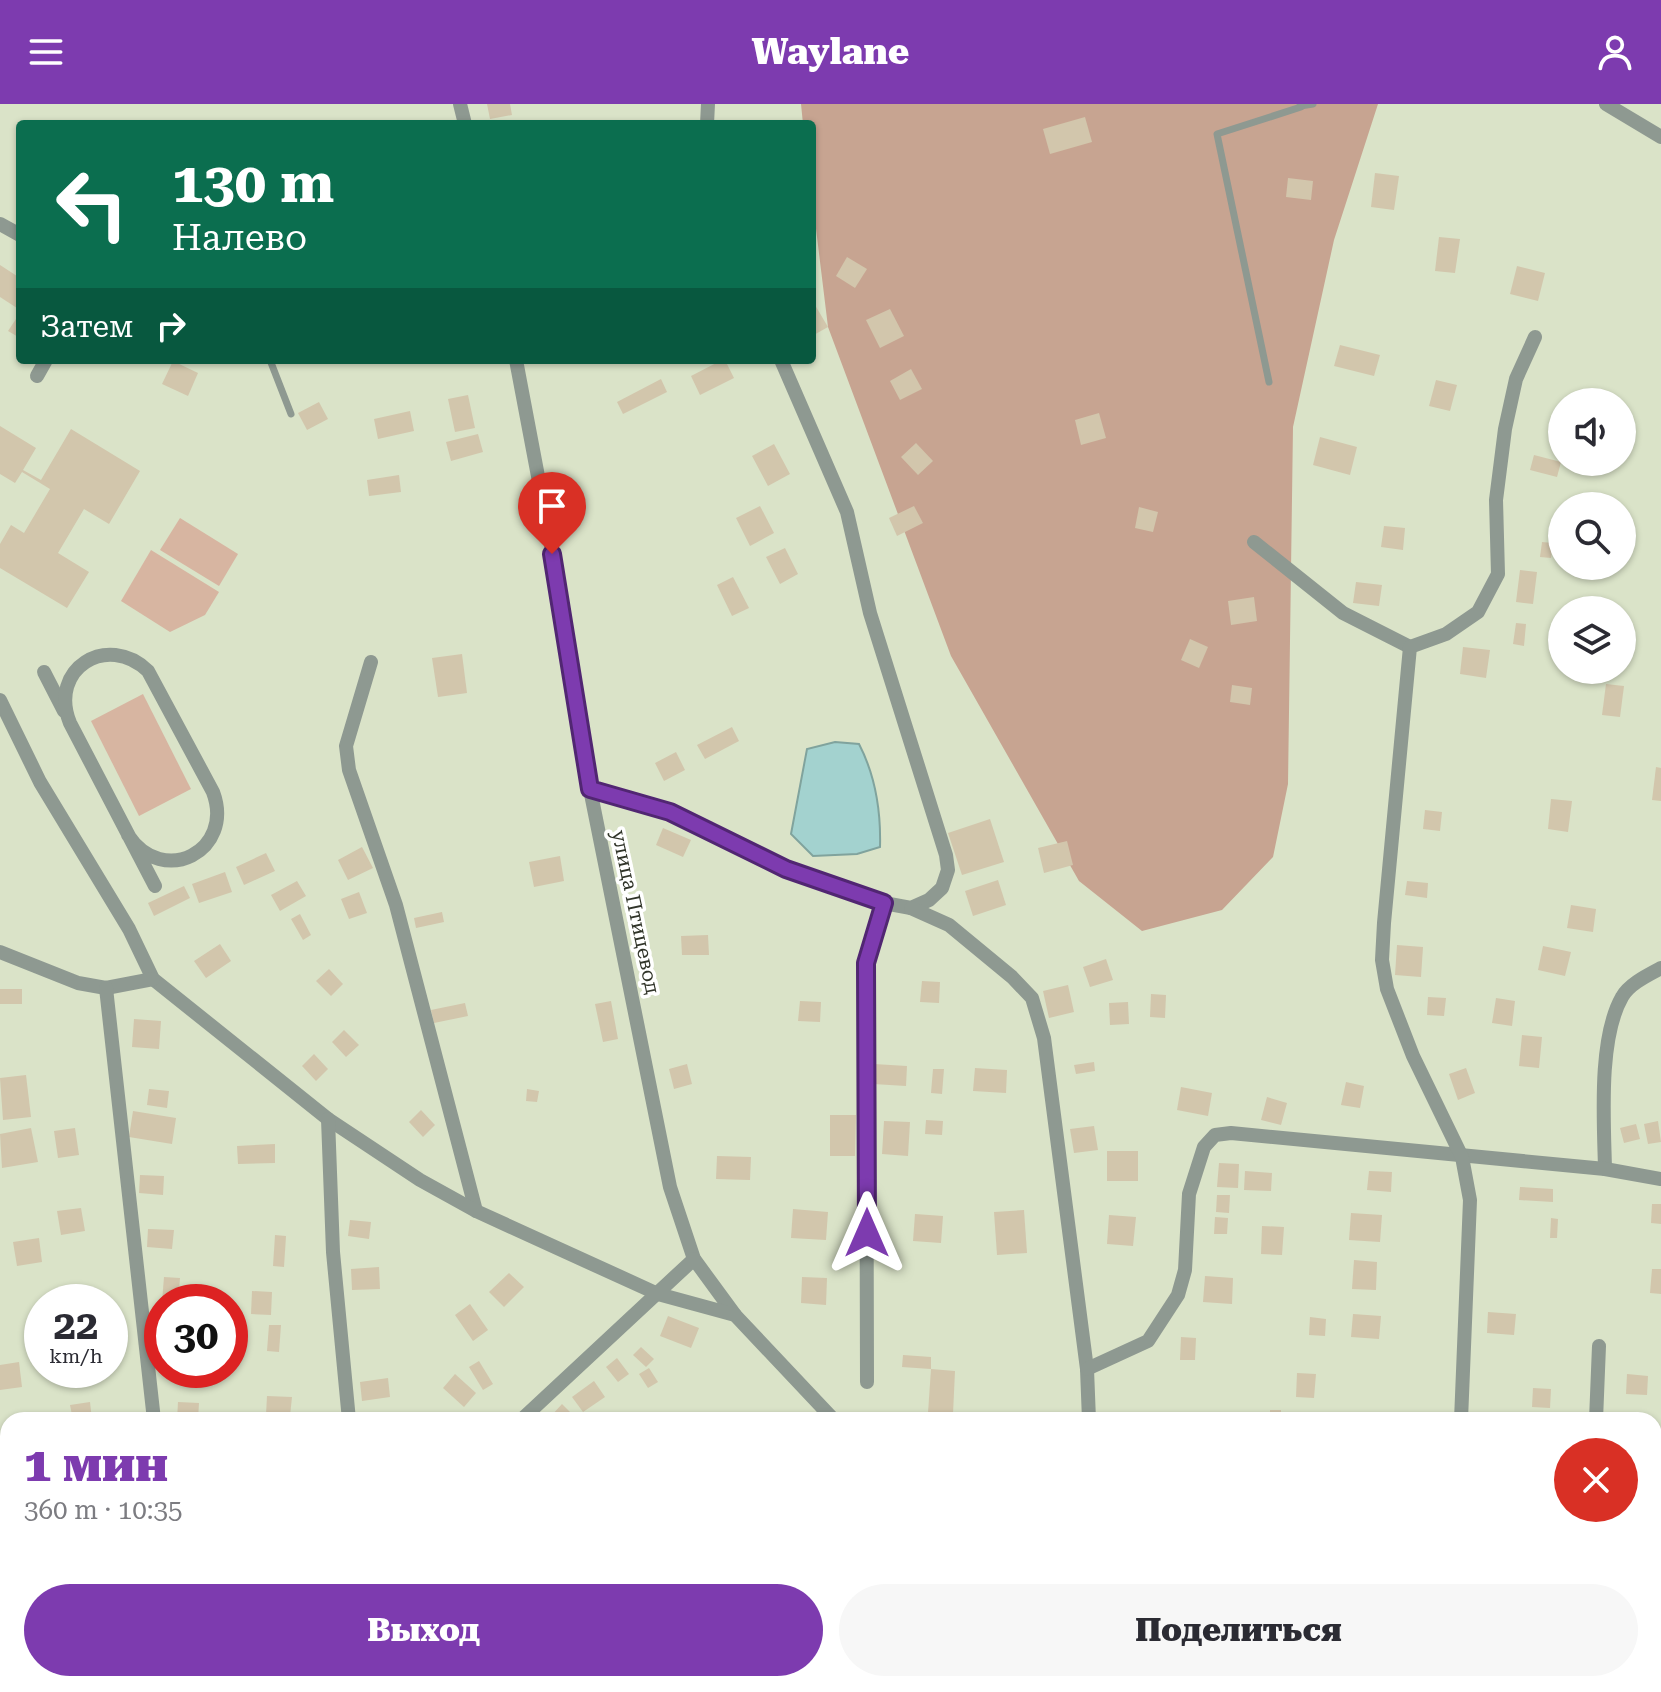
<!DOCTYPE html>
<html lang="ru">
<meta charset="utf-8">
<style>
:root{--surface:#fff;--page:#f7f7f7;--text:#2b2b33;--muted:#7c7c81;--accent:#7d3baf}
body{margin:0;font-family:"Roboto Serif",serif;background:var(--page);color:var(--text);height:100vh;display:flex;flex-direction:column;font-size:30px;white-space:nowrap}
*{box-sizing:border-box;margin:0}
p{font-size:26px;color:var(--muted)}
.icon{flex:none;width:44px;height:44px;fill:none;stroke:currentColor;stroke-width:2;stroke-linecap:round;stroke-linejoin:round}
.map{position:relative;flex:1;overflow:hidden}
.details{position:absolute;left:0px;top:1308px;width:1662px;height:280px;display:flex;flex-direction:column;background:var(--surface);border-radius:24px 24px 0 0;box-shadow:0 2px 6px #0004}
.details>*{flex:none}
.banner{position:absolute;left:16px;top:16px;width:800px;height:244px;border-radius:8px;box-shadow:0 2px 6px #0004;background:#0b6e4f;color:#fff;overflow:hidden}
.tools{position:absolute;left:1548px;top:284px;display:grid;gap:16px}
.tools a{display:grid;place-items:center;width:88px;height:88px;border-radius:50%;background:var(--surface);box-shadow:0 2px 6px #0004;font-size:40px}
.speed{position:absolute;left:24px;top:1180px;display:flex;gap:16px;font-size:40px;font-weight:700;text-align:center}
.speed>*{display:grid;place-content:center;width:104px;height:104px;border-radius:50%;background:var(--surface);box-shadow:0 2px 6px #0004;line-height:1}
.speed small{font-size:20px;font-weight:400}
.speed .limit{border:12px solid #d22;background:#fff;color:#111}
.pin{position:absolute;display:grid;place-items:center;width:68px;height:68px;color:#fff;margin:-82px -34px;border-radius:50% 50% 50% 0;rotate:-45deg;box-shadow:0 0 8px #0007}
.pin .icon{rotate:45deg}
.me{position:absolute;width:88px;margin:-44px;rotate:0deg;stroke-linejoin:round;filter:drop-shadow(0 0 6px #0008)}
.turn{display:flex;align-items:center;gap:28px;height:168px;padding:0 24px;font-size:36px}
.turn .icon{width:104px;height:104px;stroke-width:2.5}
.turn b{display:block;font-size:56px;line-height:68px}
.then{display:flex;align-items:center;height:76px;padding:0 24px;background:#0003;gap:16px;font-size:30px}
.round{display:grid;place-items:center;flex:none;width:84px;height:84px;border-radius:42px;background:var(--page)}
.summary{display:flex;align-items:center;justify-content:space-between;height:136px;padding:0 24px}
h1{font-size:48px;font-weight:800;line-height:60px;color:var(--accent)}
.action{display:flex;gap:16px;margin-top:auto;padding:16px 24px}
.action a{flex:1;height:92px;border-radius:48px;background:var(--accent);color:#fff;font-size:32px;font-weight:800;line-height:92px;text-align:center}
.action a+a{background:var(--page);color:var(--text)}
header{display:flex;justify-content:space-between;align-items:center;height:104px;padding:0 24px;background:var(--accent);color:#fff;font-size:36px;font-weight:800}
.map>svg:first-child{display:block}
.green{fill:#d7b5a1}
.forest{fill:#c7a491}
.water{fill:#a3d2cf;stroke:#80a39d;stroke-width:2}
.building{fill:#d2c6ac}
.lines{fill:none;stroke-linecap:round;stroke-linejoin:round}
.lane{stroke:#8e9991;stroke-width:7}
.street{stroke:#8e9991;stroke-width:14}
.route-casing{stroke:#512672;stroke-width:20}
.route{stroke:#7d3baf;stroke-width:14}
.labels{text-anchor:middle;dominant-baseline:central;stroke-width:7;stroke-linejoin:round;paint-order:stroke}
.street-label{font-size:20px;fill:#303429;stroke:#fff}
</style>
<header><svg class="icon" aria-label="menu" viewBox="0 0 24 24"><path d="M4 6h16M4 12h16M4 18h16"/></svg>Waylane<svg class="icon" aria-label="person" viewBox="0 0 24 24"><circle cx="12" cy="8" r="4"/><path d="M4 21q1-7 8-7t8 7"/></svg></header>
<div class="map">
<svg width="1661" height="1588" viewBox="0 0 1661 1588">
<rect width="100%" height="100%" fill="#dae3c8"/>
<g class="green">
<path d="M180,414L238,450L219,482L160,446Z"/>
<path d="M151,446L219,488L205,511L170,528L121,497Z"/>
<path d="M143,590L191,685L139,712L91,617Z"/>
</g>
<path class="forest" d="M801,0H1378L1334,136L1293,323L1288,680L1273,753L1222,806L1142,827L1079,777L951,552L828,223L812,92V20H803Z"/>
<path class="water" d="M835,638L859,640C875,671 881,708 880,743L857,750L813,752L791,730L807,645Z"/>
<g class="building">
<path d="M487,0H510L512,11L490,15Z"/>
<path d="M1085,13L1092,38L1050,50L1043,25Z"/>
<path d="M1375,69L1399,72L1394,106L1371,103Z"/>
<path d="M1288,74L1313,77L1311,96L1286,93Z"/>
<path d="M1439,133L1460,135L1455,169L1435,167Z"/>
<path d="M847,153L867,165L855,184L836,172Z"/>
<path d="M0,161L20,174V206L0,193Z"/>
<path d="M1517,162L1545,169L1538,197L1510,190Z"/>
<path d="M815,201L828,223L812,232V203Z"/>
<path d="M890,205L904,232L880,244L866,216Z"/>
<path d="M20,209V234L8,227Z"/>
<path d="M1340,241L1380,251L1374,272L1334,262Z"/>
<path d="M722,256H725L734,274L700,291L691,272Z"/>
<path d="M173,257L198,269L188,292L162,280Z"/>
<path d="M911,265L922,285L900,296L890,277Z"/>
<path d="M661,275L667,288L623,310L617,298Z"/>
<path d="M1436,276L1457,281L1450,307L1429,302Z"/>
<path d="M468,291L475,324L455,328L448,295Z"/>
<path d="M319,298L328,315L307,326L298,309Z"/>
<path d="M410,307L414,327L378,335L374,315Z"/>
<path d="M1099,309L1106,334L1081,341L1075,316Z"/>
<path d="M0,322L36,344L23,366L41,376L71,325L140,367L109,420L84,405L58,449L89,468L67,504L0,464V440L11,421L24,429L50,385L22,368L15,379L0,370Z"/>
<path d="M478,330L483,348L451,357L446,338Z"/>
<path d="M1320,333L1357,343L1350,371L1313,361Z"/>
<path d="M916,339L933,357L918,371L901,353Z"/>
<path d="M774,340L790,370L768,382L752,352Z"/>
<path d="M1534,351L1561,358L1557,373L1530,366Z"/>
<path d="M399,371L401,388L369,392L367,376Z"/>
<path d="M760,402L774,429L750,442L736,414Z"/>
<path d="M914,402L923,419L897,432L889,414Z"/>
<path d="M1139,403L1158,408L1153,428L1135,424Z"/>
<path d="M1384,422L1405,424L1403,446L1381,443Z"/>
<path d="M1542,438L1553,439L1551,454L1540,453Z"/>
<path d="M785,444L798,470L780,480L766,453Z"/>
<path d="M1520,466L1537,468L1533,500L1516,498Z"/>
<path d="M733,473L749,504L732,512L717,481Z"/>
<path d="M1356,478L1382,481L1379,502L1353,499Z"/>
<path d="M1254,493L1257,517L1231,521L1228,497Z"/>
<path d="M1516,519L1526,520L1524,542L1513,540Z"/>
<path d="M1190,535L1208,543L1199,564L1181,556Z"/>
<path d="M1463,543L1490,546L1486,574L1460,570Z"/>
<path d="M462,550L467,589L438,593L432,554Z"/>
<path d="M1606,580L1624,582L1620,613L1602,611Z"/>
<path d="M1232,581L1252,584L1250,601L1230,598Z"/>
<path d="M732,623L739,637L705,655L697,641Z"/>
<path d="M676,648L685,666L664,677L655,659Z"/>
<path d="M1656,663L1661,664V697L1652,696Z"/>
<path d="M1551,695L1572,697L1568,728L1548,725Z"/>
<path d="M1425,706L1442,708L1440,727L1423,725Z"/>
<path d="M990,715L1004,758L962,771L948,729Z"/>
<path d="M663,724L691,736L683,753L656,741Z"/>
<path d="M1067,737L1073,761L1044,769L1038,744Z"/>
<path d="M362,743L373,764L348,776L338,756Z"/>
<path d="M266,749L275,767L244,781L236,763Z"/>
<path d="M560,752L564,777L534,783L529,758Z"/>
<path d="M225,768L232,788L199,799L192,780Z"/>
<path d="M998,776L1006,801L973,812L965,787Z"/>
<path d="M297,777L306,792L280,807L271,791Z"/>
<path d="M1407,777L1428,779L1427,794L1405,791Z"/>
<path d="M184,782L190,794L154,812L148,799Z"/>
<path d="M359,788L367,809L349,815L341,795Z"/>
<path d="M1571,801L1596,805L1593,828L1567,824Z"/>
<path d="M442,808L444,818L416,824L414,814Z"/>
<path d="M300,810L311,831L303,836L291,815Z"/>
<path d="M708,831L709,851H682L681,832Z"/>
<path d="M220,840L231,857L206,874L194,857Z"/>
<path d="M1397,841L1423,843L1421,873L1395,871Z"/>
<path d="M1543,842L1571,848L1565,872L1538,866Z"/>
<path d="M1106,855L1113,876L1090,883L1083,863Z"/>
<path d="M329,865L343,880L331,892L316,877Z"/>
<path d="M922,877L940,878L939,899L920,898Z"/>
<path d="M1068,881L1074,908L1049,914L1043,887Z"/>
<rect x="0" y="885" width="22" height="15"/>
<path d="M1151,890L1166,891L1165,914L1150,913Z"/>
<path d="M1428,893L1446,894L1444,912L1427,911Z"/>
<path d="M1496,894L1515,897L1512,922L1492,919Z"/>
<path d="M611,897L618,935L603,938L595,900Z"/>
<path d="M800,897L821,898L820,918L798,917Z"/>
<path d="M1128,898L1129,920L1110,921L1109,899Z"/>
<path d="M465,899L468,912L434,919L431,906Z"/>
<path d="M134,915L161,917L159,945L132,943Z"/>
<path d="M344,926L359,941L346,953L332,938Z"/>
<path d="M1522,931L1542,933L1539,964L1519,962Z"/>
<path d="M314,950L328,965L316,977L302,962Z"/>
<path d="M1094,958L1095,967L1076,970L1074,961Z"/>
<path d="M687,960L692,980L674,985L669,965Z"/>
<path d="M874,960L907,962L906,982L873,980Z"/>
<path d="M975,964L1007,966L1006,989L973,987Z"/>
<path d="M1466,964L1475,989L1458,996L1449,970Z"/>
<path d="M933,965H944L942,990L931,989Z"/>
<path d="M26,971L31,1013L3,1016L0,974Z"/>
<path d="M1346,978L1364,982L1360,1004L1341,1001Z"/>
<path d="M1181,983L1212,989L1208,1012L1177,1006Z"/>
<path d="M149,985L169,987L167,1004L147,1001Z"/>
<path d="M527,985L539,987L537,998L526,997Z"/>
<path d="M1267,993L1287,999L1281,1021L1261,1016Z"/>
<path d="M421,1006L435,1021L423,1033L409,1018Z"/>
<path d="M133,1007L176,1014L172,1040L129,1033Z"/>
<path d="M830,1011H856L855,1052H830Z"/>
<path d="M926,1016L943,1017L942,1031L925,1030Z"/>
<path d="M884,1017L910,1018L908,1052L882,1050Z"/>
<path d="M1658,1017L1661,1038L1648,1040L1644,1020Z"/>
<path d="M1636,1020L1640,1035L1624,1039L1620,1024Z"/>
<path d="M1094,1022L1098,1046L1074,1049L1070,1025Z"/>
<path d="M31,1024L38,1058L2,1064L0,1030Z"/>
<path d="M75,1024L79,1051L58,1054L54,1027Z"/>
<path d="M275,1040V1059L238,1060L237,1042Z"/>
<rect x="1107" y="1047" width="31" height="30"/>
<path d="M717,1052L751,1053L750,1076L716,1075Z"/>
<path d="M1219,1059L1239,1060L1238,1084L1217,1083Z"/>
<path d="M1245,1067L1272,1069L1271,1087L1244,1086Z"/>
<path d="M1369,1067L1392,1068L1391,1088L1367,1086Z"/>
<path d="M140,1071L164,1072L163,1091L139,1089Z"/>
<path d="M1520,1083L1553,1085V1098L1519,1096Z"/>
<path d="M1217,1091H1230L1229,1109L1216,1108Z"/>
<path d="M1652,1100H1661V1120L1651,1119Z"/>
<path d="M81,1104L85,1127L61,1131L57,1107Z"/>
<path d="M793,1105L828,1108L826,1136L791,1134Z"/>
<path d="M1024,1106L1027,1149L997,1151L994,1108Z"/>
<path d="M1351,1109L1382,1111L1380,1138L1349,1136Z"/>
<path d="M915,1110L943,1112L941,1139L913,1137Z"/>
<path d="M1109,1111L1136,1113L1133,1142L1107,1140Z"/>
<path d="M1215,1113L1228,1114L1227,1130H1214Z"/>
<path d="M1551,1114L1558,1115L1557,1134H1550Z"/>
<path d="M350,1116L371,1118L369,1135L348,1132Z"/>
<path d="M1262,1122L1284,1123L1282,1151L1261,1150Z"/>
<path d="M148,1125L174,1126L172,1145L147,1143Z"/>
<path d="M275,1131L286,1132L284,1163L273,1162Z"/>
<path d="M39,1134L42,1158L17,1162L13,1138Z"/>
<path d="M1354,1156L1377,1158L1376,1186L1352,1185Z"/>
<path d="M379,1163L380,1185L352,1186L351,1165Z"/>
<path d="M1652,1165H1661V1190L1650,1189Z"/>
<path d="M509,1169L524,1183L504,1203L489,1188Z"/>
<path d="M1205,1172L1233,1174L1232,1200L1203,1198Z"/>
<path d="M164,1173L180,1174L178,1198H162Z"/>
<path d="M802,1173L827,1174L826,1201L801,1199Z"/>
<path d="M252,1187L272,1188L271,1211L251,1210Z"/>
<path d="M470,1200L488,1226L473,1237L455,1211Z"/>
<path d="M1488,1208L1516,1210L1514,1231L1487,1229Z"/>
<path d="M1353,1210L1381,1212L1379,1235L1351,1233Z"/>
<path d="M668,1212L699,1224L691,1244L660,1232Z"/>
<path d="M1310,1213L1326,1215L1325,1232L1309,1231Z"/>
<path d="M269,1221H281L279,1248L267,1247Z"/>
<path d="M1181,1233L1196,1234L1195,1256H1180Z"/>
<path d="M641,1243L654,1255L646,1263L633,1251Z"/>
<path d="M903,1251L931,1253V1265L902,1263Z"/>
<path d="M617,1254L629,1270L618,1278L606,1263Z"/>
<path d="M479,1257L493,1280L483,1286L469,1263Z"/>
<path d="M19,1258L22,1283L0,1286V1261Z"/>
<path d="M649,1264L658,1278L648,1284L639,1270Z"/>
<path d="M931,1265L955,1267L953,1310L928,1309Z"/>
<path d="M1297,1269L1316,1270L1314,1294L1296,1293Z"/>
<path d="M455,1270L476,1289L464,1303L443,1284Z"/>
<path d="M1627,1270L1648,1272L1647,1291L1626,1290Z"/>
<path d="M388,1274L390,1293L362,1297L360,1278Z"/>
<path d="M594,1277L605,1293L583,1308L572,1293Z"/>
<path d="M1533,1284L1551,1285L1550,1304L1532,1303Z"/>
<path d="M267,1292L292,1293L290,1312L266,1311Z"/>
<path d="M90,1298L92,1316H73L70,1301Z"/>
<path d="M178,1298L199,1299L198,1316H177Z"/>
<path d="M562,1300L578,1316H555L551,1312Z"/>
<rect x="1270" y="1306" width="11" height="10"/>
<path d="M8,1431V1451L0,1453V1433Z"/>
<path d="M8,1540V1572L4,1573L0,1542Z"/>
<path d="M61,1580H92L93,1588H63Z"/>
<path d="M805,1581L825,1582V1588H805Z"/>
</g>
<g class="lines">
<g class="lane">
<path d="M1300,2L1313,0"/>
<path d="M270,256L291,310"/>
<path d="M1269,278L1217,30L1301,3"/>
</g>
<g class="street">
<path d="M460,0L465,20"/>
<path d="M1606,0L1661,33"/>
<path d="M707,20L708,0"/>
<path d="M0,120L20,131"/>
<path d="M516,256L558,478L590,685L670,1083L694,1155L735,1211"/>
<path d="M37,272L46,256"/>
<path d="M1254,438L1343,509L1410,543"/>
<path d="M371,558L346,642L349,666L396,801L476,1107"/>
<path d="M44,568L64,607"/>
<path d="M0,596L40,678L129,825L153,875L328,1015L420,1076L476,1107L658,1190L735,1211L834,1316"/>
<path d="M590,685L670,708L786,765L884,799L911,804L929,796L942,784L948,766L946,751L870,509L847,408L781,256"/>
<path d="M128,731C163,784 235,747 213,688L148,567C107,528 48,565 70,619L155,782"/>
<path d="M911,804L949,821L1012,873L1032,894L1044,934L1087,1265L1089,1316"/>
<path d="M0,848L78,879L106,884L153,875"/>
<path d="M106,884L154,1316"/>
<path d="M328,1015L333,1148L349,1316"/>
<path d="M1605,1065C1604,1018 1598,935 1622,893C1629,880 1648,871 1661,864"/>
<path d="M1087,1265L1148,1237L1178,1191L1185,1166L1189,1090L1204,1043L1215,1031L1231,1029L1605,1065L1661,1075"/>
<path d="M867,1278L866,859L884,799"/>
<path d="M521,1316L694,1155"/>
<path d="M1461,1316L1470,1096L1462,1053L1413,952L1387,885L1382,856L1384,819L1410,543L1446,530L1478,508L1498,470L1496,396L1505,325L1516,275L1535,233"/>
<path d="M1596,1316L1599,1242"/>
<path d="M192,1580L195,1588"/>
<path d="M732,1580V1588"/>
<path d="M1084,1580L1091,1588"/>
<path d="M230,1588L239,1580"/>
<path d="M1451,1588V1580"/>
<path d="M1586,1588V1580"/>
</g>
</g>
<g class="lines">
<g class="route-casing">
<path id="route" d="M552,450L590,685L670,708L786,765L884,799L866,859L867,1129"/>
</g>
<use href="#route" class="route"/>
</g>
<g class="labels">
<g class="street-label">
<text transform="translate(636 808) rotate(78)">улица Птицевод</text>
</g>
</g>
</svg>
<div class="tools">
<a><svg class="icon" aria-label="sound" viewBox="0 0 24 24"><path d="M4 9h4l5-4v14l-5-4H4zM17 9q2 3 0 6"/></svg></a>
<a><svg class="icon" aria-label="search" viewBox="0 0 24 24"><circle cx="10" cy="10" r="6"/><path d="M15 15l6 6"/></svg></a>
<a><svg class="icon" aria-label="layers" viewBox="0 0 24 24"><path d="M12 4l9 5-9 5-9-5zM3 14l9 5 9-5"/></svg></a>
</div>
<div class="speed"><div>22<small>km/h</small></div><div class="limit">30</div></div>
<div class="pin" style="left:552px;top:450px;background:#d93025"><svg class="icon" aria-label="arrive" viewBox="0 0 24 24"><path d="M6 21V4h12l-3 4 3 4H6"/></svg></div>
<svg class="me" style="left:867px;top:1129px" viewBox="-20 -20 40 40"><path d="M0-17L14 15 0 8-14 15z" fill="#7d3baf" stroke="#fff" stroke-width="4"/></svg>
<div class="banner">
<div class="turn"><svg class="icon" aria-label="left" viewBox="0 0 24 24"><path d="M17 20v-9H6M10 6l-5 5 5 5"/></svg><div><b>130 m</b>Налево</div></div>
<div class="then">Затем<svg class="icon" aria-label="right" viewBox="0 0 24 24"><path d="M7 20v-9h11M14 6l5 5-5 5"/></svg></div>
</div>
<section class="details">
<div class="summary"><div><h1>1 мин</h1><p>360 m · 10:35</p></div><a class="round" style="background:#d93025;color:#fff"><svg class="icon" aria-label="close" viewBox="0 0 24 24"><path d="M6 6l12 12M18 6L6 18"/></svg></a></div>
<div class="action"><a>Выход</a><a>Поделиться</a></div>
</section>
</div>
